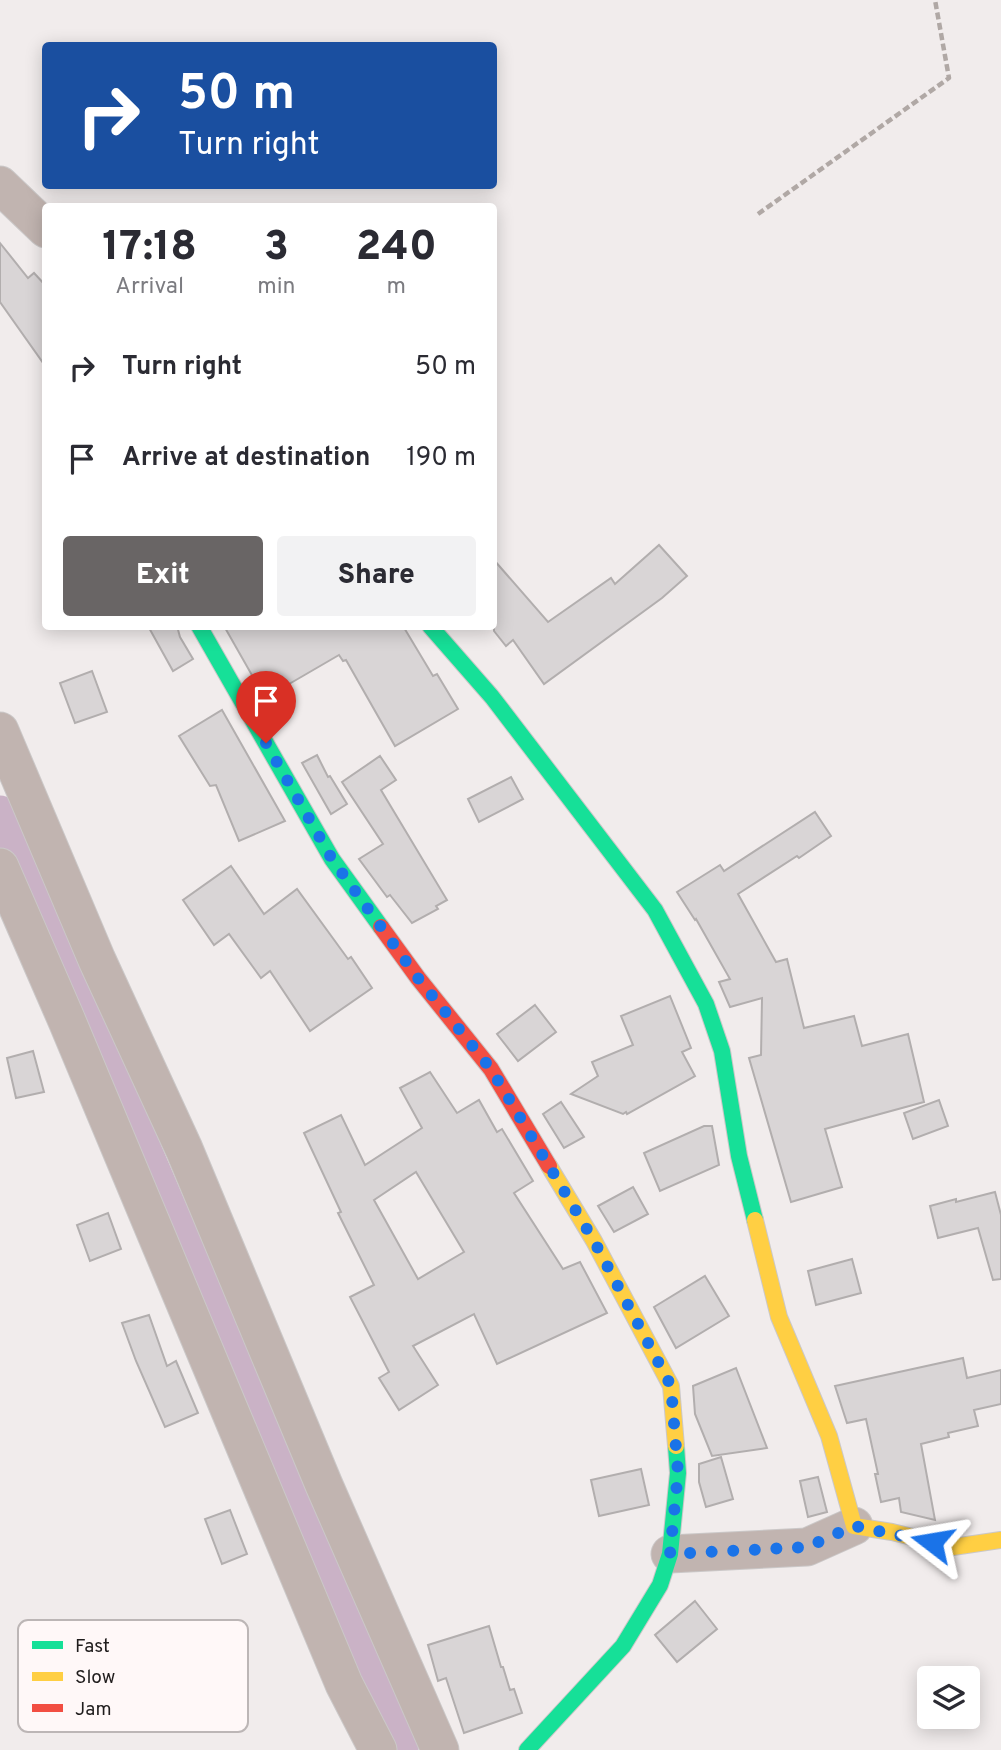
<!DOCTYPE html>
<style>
:root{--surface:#fff;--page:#f2f2f3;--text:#2b2b33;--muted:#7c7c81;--accent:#696565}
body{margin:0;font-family:Overpass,sans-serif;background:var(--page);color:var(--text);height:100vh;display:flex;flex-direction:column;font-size:26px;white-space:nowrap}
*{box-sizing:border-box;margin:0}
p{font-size:23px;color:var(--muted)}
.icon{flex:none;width:38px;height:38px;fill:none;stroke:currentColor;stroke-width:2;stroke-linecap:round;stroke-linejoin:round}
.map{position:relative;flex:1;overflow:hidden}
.details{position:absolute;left:42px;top:203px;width:455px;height:427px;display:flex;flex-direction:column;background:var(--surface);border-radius:7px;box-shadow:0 4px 18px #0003}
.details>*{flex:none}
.banner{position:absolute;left:42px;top:42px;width:455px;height:147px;border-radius:7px;box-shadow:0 4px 18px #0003;background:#1a4fa0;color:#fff;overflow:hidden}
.tools{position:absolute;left:917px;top:1666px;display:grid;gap:14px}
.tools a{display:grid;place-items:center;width:63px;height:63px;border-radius:7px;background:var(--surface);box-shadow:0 4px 18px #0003;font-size:35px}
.pin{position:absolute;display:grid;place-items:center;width:60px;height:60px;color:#fff;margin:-72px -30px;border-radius:50% 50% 50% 0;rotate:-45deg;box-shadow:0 0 7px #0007}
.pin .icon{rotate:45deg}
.me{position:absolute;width:77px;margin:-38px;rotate:284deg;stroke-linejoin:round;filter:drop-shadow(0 0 5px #0008)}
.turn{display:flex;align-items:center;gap:24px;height:147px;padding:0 21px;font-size:32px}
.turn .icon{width:91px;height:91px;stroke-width:2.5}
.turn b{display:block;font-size:49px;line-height:60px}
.eta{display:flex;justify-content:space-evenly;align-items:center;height:119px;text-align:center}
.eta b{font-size:42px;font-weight:800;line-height:49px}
.cta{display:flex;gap:14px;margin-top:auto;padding:14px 21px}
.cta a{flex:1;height:80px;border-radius:7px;background:var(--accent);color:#fff;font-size:28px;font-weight:800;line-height:80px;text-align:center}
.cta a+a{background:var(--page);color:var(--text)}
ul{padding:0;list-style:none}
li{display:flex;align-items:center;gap:21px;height:91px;padding:0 21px}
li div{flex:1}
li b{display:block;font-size:26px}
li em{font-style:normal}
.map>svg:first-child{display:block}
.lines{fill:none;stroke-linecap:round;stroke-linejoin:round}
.canal{stroke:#cab2c6;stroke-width:35}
.building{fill:#d9d5d6;stroke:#b2aeae;stroke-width:2;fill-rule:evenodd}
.street-casing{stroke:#cbc8c8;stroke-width:39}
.fast-casing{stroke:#cbc8c8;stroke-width:18}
.slow-casing{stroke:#cbc8c8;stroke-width:18}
.jam-casing{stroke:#cbc8c8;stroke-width:18}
.path{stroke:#b0a8a5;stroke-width:4.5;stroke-dasharray:7 3.5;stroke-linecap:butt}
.street{stroke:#c1b4b0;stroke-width:37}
.fast{stroke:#16e098;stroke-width:16}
.slow{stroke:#ffcf43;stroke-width:16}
.jam{stroke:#f24e42;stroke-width:16}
.route{stroke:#1a73e8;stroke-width:12;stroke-dasharray:0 21.6}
.key{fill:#fff8f8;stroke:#bcb6b6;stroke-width:2}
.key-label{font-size:19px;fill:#201d1d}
</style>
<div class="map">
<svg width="1001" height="1750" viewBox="0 0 1001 1750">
<rect width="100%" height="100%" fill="#f1ecec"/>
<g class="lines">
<path class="canal" d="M0,813L401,1750"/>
</g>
<g class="building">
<path d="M0,243L28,278L34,273L46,286V367L0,302Z"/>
<path d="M659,545L687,576L662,598L544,684L513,640L506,646L494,631V560L548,622L611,578L615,584Z"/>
<path d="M148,626H177L180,637L193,659L173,671Z"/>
<path d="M224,626H403L433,676L437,674L458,709L395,746L346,660L343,661L339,655L265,698Z"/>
<path d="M92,671L107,712L75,723L60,683Z"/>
<path d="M222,710L285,821L239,841L216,785L210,786L179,736Z"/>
<path d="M317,755L328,777L330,776L347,804L331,814L302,763Z"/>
<path d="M380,756L396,780L381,790L447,900L436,906L438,909L412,923L390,895L387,897L359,859L383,844L342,782Z"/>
<path d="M511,777L523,799L479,822L468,799Z"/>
<path d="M815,812L831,836L799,858L797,856L738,894L776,962L787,959L804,1028L854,1016L862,1046L908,1034L924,1102L825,1129L842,1187L791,1202L749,1058L761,1055L762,998L730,1007L719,982L730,979L696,919L695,920L677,892L720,865L724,871Z"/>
<path d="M231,866L264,914L297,889L348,959L351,957L372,988L310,1031L270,971L261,978L229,934L214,945L183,900Z"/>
<path d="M670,996L691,1048L682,1052L695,1076L627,1114L626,1112L623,1114L571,1094L598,1076L592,1062L633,1045L621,1016Z"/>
<path d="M535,1005L556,1032L518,1061L497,1034Z"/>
<path d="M33,1051L44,1092L16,1098L7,1058Z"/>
<path d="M430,1072L457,1113L479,1100L497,1132L502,1129L533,1181L514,1193L563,1269L580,1262L607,1313L497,1364L474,1314L413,1346L438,1385L399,1410L379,1378L389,1372L350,1297L374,1285L338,1213L341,1212L304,1133L341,1115L365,1165L422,1128L400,1088ZM416,1172L464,1252L418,1279L374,1200Z"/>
<path d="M939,1100L948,1126L913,1139L904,1113Z"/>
<path d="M561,1102L584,1137L564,1148L543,1114Z"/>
<path d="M704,1126H712L719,1165L660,1191L644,1153Z"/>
<path d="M633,1187L648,1214L614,1232L598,1206Z"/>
<path d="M995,1192L1001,1215V1279L993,1280L978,1228L938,1238L930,1206L956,1199V1202Z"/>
<path d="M108,1213L121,1249L90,1261L77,1225Z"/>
<path d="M852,1259L861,1293L816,1305L808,1271Z"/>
<path d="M705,1276L729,1316L676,1348L654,1307Z"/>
<path d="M149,1315L167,1366L176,1361L198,1413L165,1427L136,1361L122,1323Z"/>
<path d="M963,1358L967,1378L1001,1370V1404L974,1410L978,1426L948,1433L949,1437L921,1444L935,1520L901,1512L899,1498L881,1502L875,1474H878L866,1419L847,1423L835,1386Z"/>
<path d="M736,1368L767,1448L712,1456L695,1414L693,1386Z"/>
<path d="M721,1457L733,1499L706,1507L699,1482V1464Z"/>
<path d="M641,1469L649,1505L599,1516L591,1480Z"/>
<path d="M818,1477L827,1512L808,1517L800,1481Z"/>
<path d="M230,1510L247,1554L222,1564L205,1519Z"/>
<path d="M695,1601L717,1629L677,1662L655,1635Z"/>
<path d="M489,1626L501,1667H503L510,1690L514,1689L522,1713L464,1733L446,1678L438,1681L428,1645Z"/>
</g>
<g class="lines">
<g class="street-casing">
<g id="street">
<path d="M0,185L46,229"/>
<path d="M0,731L97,960L184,1149L324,1485L440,1750"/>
<path d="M0,867L67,1021L344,1684L378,1750"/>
<path d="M670,1554L807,1547L854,1526"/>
</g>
</g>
<g class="fast-casing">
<g id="fast">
<path d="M199,626L332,859L381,927"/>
<path d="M430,626L492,697L655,910L706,1004L722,1051L739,1156L755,1220"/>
<path d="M527,1750L623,1646L660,1585L670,1554L678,1473L676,1446"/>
</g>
</g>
<g class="slow-casing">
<g id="slow">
<path d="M549,1166L594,1241L671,1386L676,1446"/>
<path d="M755,1220L779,1317L829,1436L854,1526L892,1532L953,1547L1001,1540"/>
</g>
</g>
<g class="jam-casing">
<path id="jam" d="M381,927L418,978L491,1069L549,1166"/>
</g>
<path class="path" d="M758,214L949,78L935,0"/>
<use href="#street" class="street"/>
<use href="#fast" class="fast"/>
<use href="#slow" class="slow"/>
<use href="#jam" class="jam"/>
</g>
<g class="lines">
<path class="route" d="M266,743L332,859L418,978L491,1069L594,1241L671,1386L678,1473L670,1554L807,1547L854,1526L932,1542"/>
</g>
<rect x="18" y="1620" width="230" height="112" rx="10" class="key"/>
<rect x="32" y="1641" width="31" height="8" fill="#16e098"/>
<rect x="32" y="1672" width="31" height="9" fill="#ffcf43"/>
<rect x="32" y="1704" width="31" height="8" fill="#f24e42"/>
<g class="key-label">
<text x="75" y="1652">Fast</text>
<text x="75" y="1683">Slow</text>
<text x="75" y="1715">Jam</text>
</g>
</svg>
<div class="tools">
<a><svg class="icon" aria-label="layers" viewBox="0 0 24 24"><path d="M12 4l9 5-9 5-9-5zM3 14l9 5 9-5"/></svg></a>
</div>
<div class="pin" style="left:266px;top:743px;background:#d93025"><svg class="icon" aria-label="arrive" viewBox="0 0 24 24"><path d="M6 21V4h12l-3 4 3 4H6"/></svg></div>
<svg class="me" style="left:932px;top:1542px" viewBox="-20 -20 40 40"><path d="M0-17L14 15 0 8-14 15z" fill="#1a73e8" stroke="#fff" stroke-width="4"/></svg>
<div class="banner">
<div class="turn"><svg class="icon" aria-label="right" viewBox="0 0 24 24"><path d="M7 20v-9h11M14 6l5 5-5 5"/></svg><div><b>50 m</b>Turn right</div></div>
</div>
<section class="details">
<div class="eta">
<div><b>17:18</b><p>Arrival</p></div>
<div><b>3</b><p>min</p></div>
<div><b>240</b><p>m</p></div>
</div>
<ul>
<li><svg class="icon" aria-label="right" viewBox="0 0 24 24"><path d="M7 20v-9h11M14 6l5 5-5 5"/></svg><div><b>Turn right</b></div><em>50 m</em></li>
<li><svg class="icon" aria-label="arrive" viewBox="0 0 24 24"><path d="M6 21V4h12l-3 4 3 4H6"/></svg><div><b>Arrive at destination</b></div><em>190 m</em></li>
</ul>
<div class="cta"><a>Exit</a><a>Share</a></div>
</section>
</div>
